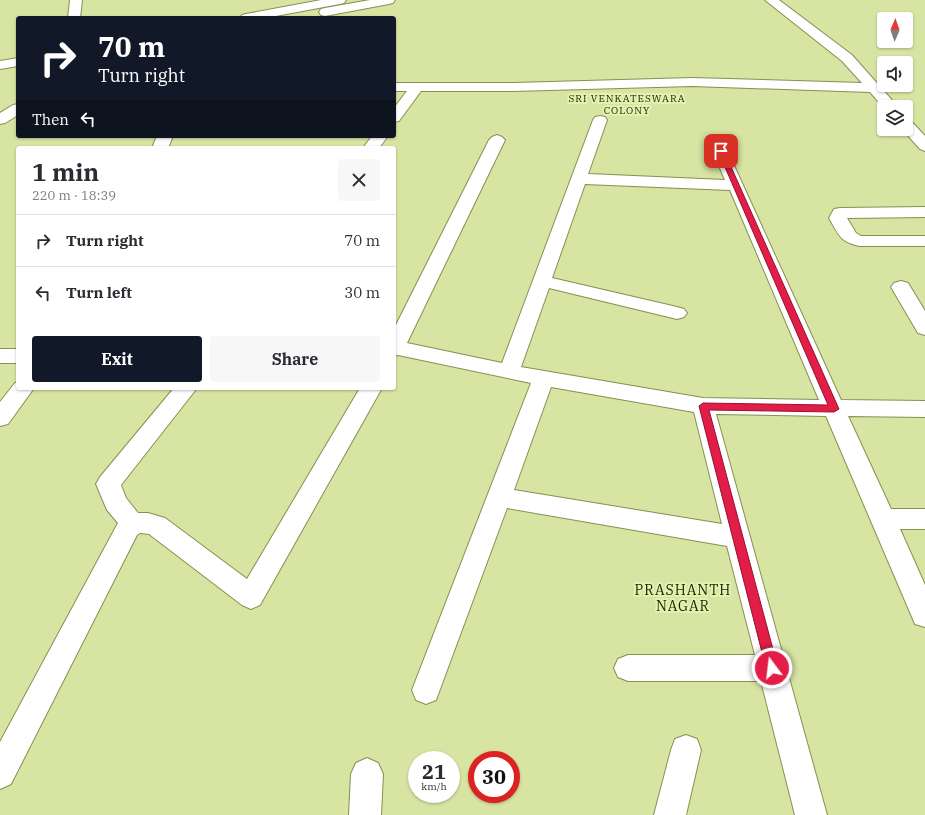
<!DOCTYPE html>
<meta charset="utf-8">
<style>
:root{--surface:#fff;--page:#f7f7f7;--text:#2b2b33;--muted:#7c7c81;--line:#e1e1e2;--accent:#111827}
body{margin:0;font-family:"IBM Plex Serif",serif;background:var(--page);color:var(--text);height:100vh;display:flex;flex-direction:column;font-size:15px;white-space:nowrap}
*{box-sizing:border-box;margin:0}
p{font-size:13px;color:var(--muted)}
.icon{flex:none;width:22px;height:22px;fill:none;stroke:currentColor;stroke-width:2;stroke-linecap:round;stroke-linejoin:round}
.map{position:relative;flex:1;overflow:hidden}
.side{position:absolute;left:16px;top:146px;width:380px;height:244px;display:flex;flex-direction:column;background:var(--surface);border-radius:4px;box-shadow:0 1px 3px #0004}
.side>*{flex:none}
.banner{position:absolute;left:16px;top:16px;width:380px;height:122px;border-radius:4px;box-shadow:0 1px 3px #0004;background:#111827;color:#fff;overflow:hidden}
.needle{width:26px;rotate:2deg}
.tools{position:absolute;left:877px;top:12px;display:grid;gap:8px}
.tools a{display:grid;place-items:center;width:36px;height:36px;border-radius:4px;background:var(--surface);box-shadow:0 1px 3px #0004;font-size:20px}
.speed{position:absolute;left:408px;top:751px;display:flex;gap:8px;font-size:20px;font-weight:700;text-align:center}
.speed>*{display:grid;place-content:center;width:52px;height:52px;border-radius:50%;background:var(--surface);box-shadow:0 1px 3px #0004;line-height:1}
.speed small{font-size:10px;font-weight:400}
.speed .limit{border:6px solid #d22;background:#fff;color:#111}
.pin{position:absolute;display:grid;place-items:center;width:34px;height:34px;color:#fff;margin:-17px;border-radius:8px;box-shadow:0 2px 6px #0006}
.me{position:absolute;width:44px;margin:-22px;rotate:345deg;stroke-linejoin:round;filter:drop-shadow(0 0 3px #0008)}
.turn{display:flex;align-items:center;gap:14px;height:84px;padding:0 16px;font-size:18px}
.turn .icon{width:52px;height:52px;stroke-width:2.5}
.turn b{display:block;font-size:28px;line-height:34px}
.then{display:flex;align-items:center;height:38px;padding:0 16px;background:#0003;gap:8px;font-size:15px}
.round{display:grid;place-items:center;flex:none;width:42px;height:42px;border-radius:4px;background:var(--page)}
.overview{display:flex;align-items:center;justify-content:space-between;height:68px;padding:0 16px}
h1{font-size:24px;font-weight:700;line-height:30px}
.action{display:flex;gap:8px;margin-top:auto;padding:8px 16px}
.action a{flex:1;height:46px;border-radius:4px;background:var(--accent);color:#fff;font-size:16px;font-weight:700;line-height:46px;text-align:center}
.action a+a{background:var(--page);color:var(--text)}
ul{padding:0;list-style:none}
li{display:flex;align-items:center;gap:12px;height:52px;padding:0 16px;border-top:1px solid var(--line)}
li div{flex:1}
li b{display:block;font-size:15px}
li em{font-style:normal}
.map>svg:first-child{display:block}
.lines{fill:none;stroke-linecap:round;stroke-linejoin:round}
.minor-casing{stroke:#859051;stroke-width:2}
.highway-casing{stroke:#859051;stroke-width:2}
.minor{fill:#fff;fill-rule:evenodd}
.highway{fill:#fff;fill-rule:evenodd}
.route{fill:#e11d48;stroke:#92132f}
.labels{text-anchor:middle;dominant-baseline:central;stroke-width:4;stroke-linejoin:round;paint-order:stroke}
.far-neighbourhood-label{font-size:10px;letter-spacing:1px;fill:#1d2107;stroke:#e4f2af}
.near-neighbourhood-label{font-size:14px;letter-spacing:1px;fill:#1d2107;stroke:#e4f2af}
</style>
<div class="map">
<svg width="925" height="815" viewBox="0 0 925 815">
<rect width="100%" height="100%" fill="#d7e4a2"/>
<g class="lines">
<g class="minor-casing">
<g id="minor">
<path d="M70,0H82L80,18H68Z"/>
<path d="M765,0H779L852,55L898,107L884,108L870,92L692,86L514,91H421L399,121L394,122V108L407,91H394V83H514L692,78L862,83L842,61Z"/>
<path d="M18,104V115L5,123L0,124V113L13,105Z"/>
<path d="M600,116L605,117L607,120L588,174L725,180L708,140L711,137L716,135L721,137L841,400L925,401V417L848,416L891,509H925V529H900L925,585V627L915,624L826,416L716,414L827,815H795L761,681H628L618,677L614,668L618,659L628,655H755L727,546L507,508L436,700L426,704L416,700L412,690L531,383L398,355L394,356V329L489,140L492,137L497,135L502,137L505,140L407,343L502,363L593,120L595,117ZM585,184L730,190L819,400L703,398L521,367L549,288L677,319L684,317L687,313L684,309L677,307L552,278ZM551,387L694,412L722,524L514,490Z"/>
<path d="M906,120L911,121L925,136V151L920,149L902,129H906Z"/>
<path d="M157,136H173L168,148H152Z"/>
<path d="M372,136H388L379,148H363Z"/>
<path d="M925,207V217L847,218L856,233L861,236H925V246H859C839,241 839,235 829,218L834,209L840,208Z"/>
<path d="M901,281L908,283L925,311V335L918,333L891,287L894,283Z"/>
<rect x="0" y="349" width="18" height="14"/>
<path d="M18,382V388H34L8,424L0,426V402L15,383Z"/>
<path d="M174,388H197L121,485L126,498L138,513H148L165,518L247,579L360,388H382L260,605L251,609L242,605L149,534L140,533L137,535L11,784L0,789V742L118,523L107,510L96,484L100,477Z"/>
<path d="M686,735L697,739L701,750L686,815H654L671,750L675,739Z"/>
<path d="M367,758L378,763L383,774L381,815H349L351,774L356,763Z"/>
</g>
</g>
<g class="highway-casing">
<g id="highway">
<path d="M321,0H346L344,3L340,4L265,18H240L242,15L246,14Z"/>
<path d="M370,0H395L393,3L389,4L325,16L321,15L319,12L321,9L325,8Z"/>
<path d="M18,58V66L0,69V61Z"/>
</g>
</g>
<use href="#minor" class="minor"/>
<use href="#highway" class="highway"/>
</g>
<path class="route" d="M721,149L724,151L839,409L834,412L709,410L778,668L776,672L772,673L768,672L766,668L699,406L703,403L828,405L718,151Z"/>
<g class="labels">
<g class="far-neighbourhood-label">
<text x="627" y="98">SRI VENKATESWARA<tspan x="627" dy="12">COLONY</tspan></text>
</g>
<g class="near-neighbourhood-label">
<text x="683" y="590">PRASHANTH<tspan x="683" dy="16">NAGAR</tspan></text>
</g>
</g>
</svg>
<div class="tools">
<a><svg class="needle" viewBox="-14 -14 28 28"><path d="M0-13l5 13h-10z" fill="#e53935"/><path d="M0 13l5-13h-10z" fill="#7c7c81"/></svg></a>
<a><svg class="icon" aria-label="sound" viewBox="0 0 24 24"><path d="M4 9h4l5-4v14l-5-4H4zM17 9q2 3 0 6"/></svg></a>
<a><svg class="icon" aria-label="layers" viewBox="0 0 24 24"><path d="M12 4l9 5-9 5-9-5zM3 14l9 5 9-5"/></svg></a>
</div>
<div class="speed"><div>21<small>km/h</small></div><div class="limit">30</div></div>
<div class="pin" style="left:721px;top:151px;background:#d93025"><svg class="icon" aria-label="arrive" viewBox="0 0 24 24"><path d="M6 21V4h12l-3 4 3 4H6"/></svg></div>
<svg class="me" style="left:772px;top:668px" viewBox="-20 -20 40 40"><circle r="17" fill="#e11d48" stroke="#fff" stroke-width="3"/><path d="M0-11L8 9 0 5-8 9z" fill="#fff"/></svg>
<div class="banner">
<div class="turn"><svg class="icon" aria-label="right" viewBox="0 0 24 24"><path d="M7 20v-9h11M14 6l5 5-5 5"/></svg><div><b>70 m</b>Turn right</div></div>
<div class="then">Then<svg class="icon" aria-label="left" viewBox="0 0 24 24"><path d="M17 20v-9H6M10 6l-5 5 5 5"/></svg></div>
</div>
<section class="side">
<div class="overview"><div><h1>1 min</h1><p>220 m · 18:39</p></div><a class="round"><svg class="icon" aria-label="close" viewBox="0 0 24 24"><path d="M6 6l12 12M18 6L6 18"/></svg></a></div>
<ul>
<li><svg class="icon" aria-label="right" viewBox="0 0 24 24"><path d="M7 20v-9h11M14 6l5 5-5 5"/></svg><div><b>Turn right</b></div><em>70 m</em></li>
<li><svg class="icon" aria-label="left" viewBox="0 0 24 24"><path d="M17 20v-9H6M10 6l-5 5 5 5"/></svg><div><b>Turn left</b></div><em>30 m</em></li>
</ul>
<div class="action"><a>Exit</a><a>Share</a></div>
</section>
</div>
